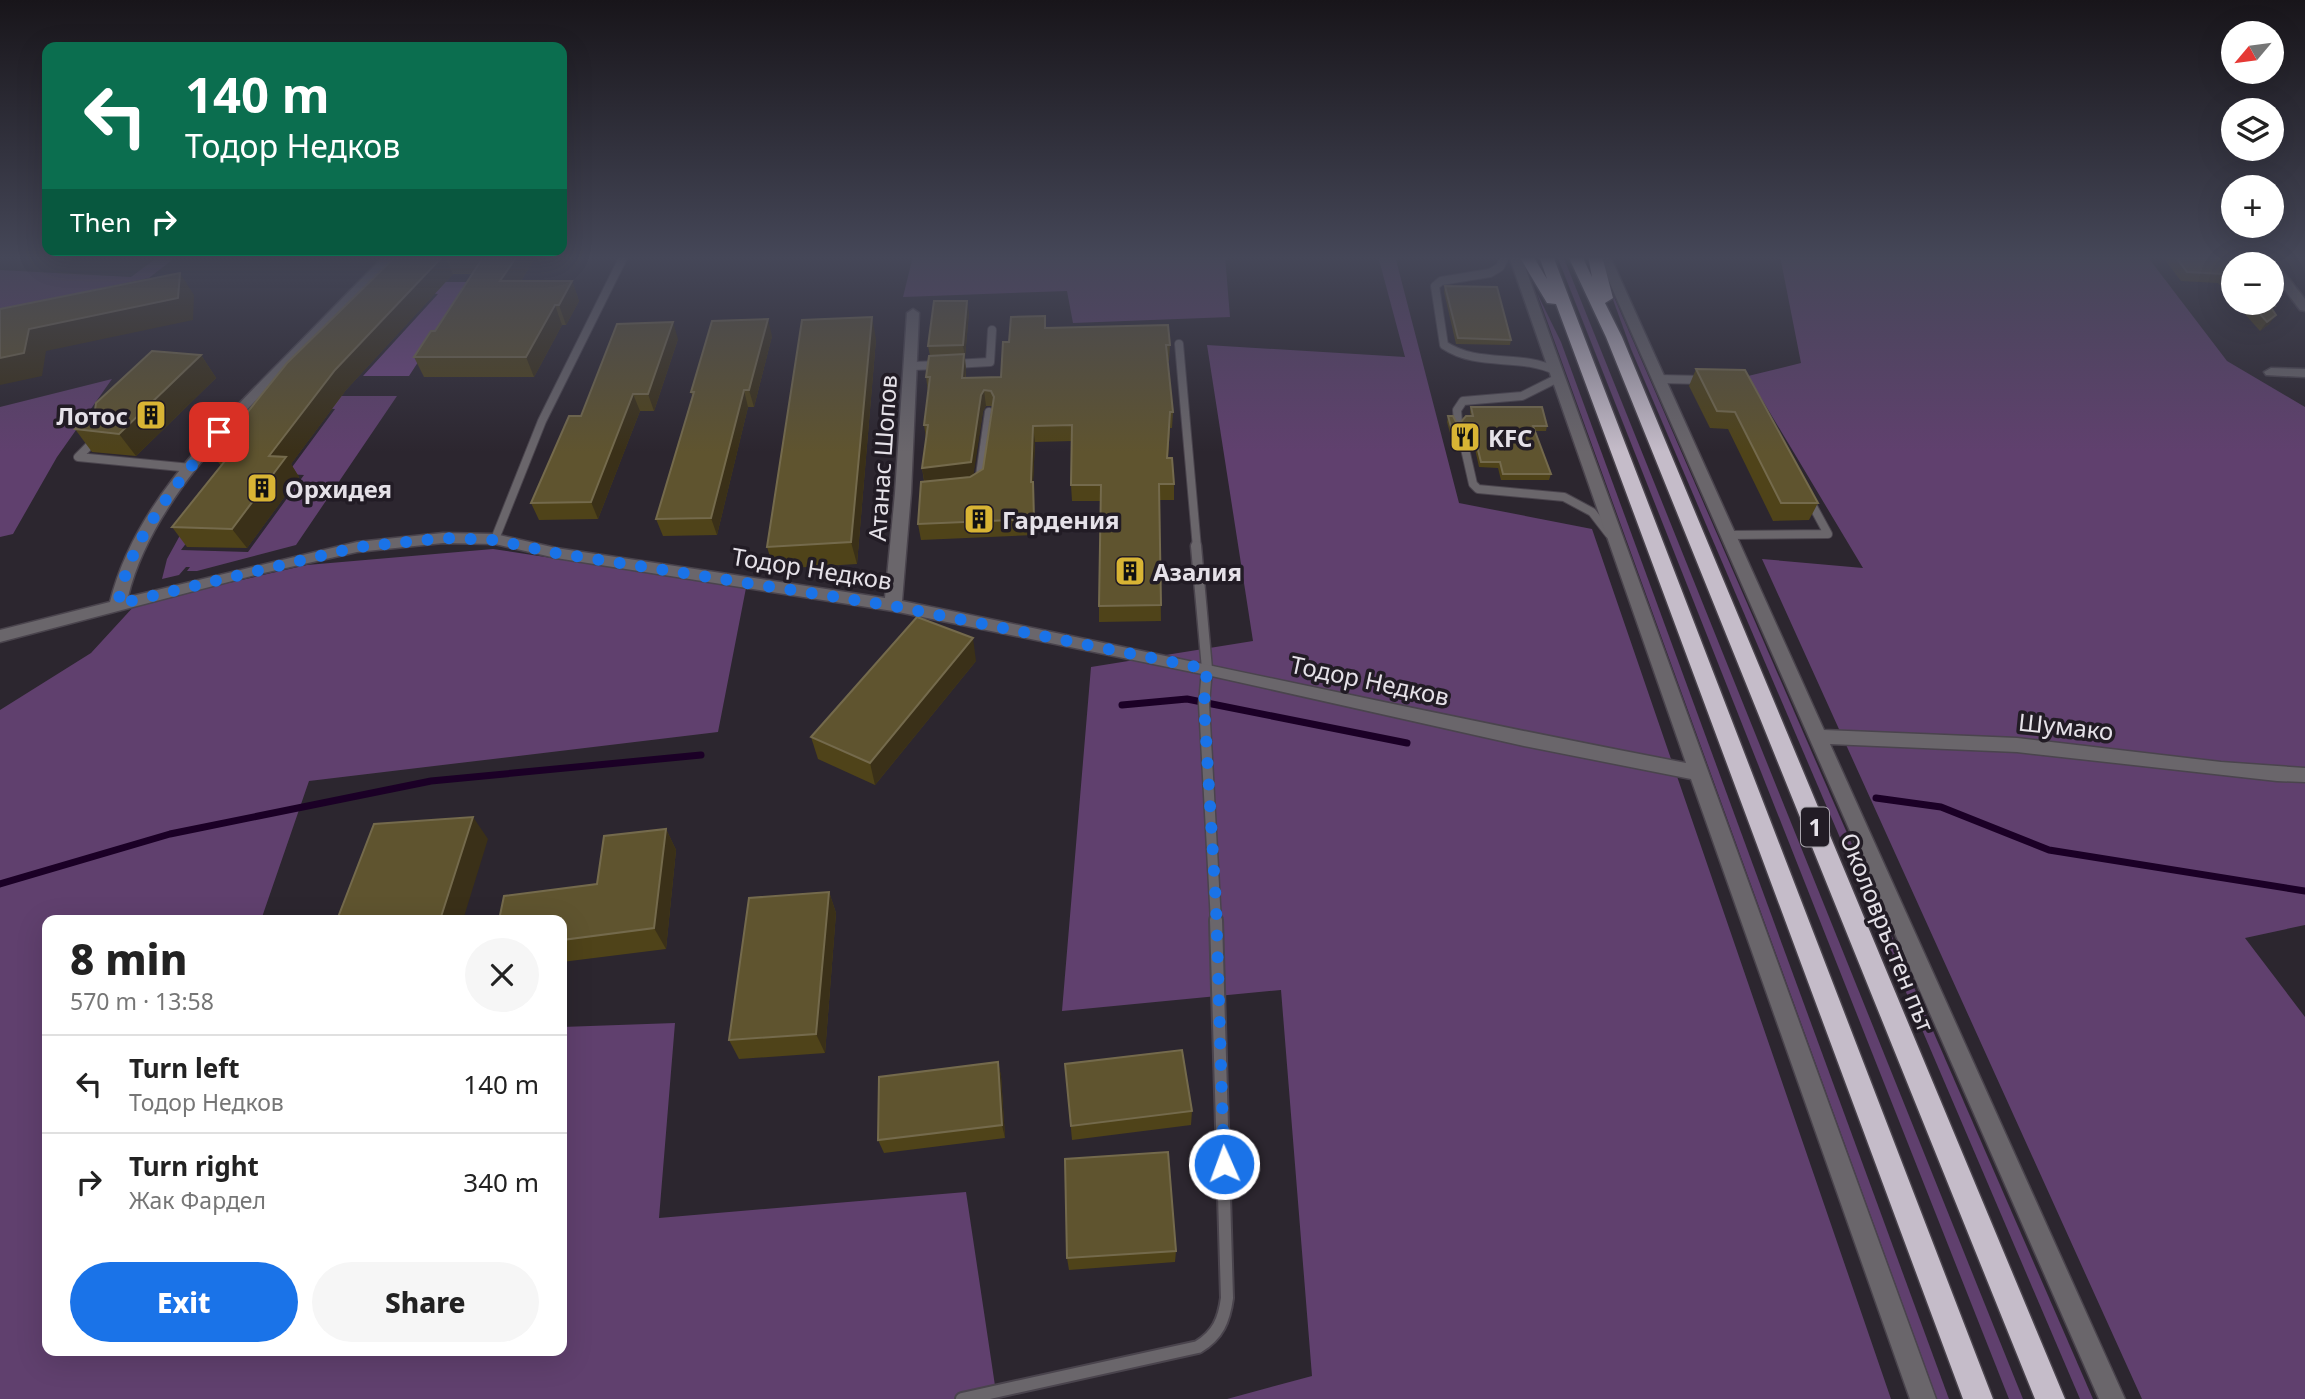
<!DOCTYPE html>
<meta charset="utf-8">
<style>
:root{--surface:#fff;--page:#f6f6f6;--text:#222;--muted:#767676;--line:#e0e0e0;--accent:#1a73e8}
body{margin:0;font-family:"Noto Sans",sans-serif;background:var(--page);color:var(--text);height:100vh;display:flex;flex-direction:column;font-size:26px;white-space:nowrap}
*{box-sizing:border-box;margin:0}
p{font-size:23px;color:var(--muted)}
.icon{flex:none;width:38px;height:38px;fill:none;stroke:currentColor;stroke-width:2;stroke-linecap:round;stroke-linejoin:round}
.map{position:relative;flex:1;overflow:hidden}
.sheet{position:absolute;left:42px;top:915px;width:525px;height:441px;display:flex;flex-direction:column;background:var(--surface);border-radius:14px;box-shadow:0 7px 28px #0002}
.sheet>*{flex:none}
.guide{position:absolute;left:42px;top:42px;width:525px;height:214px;border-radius:14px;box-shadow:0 7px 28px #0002;background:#0b6e4f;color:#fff;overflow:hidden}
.needle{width:46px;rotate:241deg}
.fabs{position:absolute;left:2221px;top:21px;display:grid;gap:14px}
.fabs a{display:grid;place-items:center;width:63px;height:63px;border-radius:50%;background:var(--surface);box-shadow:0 7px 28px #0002;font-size:35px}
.pin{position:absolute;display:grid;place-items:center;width:60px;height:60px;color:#fff;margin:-30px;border-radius:14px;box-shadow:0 4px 10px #0006}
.me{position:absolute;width:77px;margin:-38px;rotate:358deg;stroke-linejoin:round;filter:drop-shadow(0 0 5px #0008)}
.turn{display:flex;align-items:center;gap:24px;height:147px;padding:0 28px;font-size:32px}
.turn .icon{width:91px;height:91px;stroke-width:2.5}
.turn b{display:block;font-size:49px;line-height:60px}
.then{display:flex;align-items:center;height:66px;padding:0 28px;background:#0003;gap:14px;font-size:26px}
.round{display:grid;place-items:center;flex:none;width:74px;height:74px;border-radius:37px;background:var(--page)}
.overview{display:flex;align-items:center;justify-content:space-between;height:119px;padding:0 28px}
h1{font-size:42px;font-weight:800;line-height:52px}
.cta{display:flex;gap:14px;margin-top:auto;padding:14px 28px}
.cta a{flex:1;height:80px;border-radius:42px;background:var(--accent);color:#fff;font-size:28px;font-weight:800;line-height:80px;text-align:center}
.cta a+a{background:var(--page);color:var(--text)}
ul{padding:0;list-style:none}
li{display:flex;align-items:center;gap:21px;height:98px;padding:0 28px;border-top:2px solid var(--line)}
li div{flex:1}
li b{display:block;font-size:26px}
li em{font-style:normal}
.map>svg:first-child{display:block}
.green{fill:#60406e}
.forest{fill:#714784}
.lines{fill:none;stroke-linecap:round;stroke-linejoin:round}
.stream{stroke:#1b0026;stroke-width:7}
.lane-far2-casing{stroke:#4a444d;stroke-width:10}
.lane-far1-casing{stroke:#4a444d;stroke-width:13}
.lane-casing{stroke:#4a444d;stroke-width:16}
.street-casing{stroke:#4a444d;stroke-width:3}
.highway-casing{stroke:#4a444d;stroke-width:3}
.lane-far2{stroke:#6a666b;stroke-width:8}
.lane-far1{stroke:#6a666b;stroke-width:10}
.lane{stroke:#6a666b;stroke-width:12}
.street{fill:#6a666b;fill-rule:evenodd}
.highway{fill:#c5bcc9;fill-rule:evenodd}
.wall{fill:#4f4319;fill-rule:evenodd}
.shaded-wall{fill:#3a3018}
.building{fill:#5f542f;stroke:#746a4c;stroke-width:2}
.route{stroke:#1a73e8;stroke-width:12;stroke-dasharray:0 21.6}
.labels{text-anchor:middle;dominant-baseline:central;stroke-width:7;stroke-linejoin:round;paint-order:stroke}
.shield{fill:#221c25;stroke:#aaa6ae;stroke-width:2}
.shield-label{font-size:23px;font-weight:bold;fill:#e5e1e8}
.poi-label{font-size:24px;font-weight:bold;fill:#e5e1e8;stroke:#221c25;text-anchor:start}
.street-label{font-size:24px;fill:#e5e1e8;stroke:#221c25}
</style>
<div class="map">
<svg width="2305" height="1399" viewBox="0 0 2305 1399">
<rect width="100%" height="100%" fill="#2c262f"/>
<g class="green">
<path d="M159,256H177L149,278L0,310V270L131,277Z"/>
<path d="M913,256H1225L1230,317L1073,323L1067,291L903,297Z"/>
<path d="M1378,256H1395L1459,503L1592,529L1891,1399H1227L1312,1376L1281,990L1062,1011L1091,667L1253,641L1207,345L1405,357Z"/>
<path d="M1557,256H1563L2023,1399H2009Z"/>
<path d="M1780,256H2147L2227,361L2305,407V925L2245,938L2305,1017V1399H2142L1762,559L1863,568L1748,376L1801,363Z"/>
<path d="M1537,293L1561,342L1949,1399H1937Z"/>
<path d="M1612,297H1614L2093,1399H2080L1631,349Z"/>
<path d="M112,379L57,457L13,534L0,537V407Z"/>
<path d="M321,396H397L296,545L197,571H187L190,567H186L179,575L162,579L167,559L184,528L210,512L181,550L248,552L304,475L287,474L335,409L315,408Z"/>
<path d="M493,549L746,588L718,732L309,781L261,920H47V1351H562V1027L675,1023L659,1218L966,1192L997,1399H0V710L91,653L136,604L307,565Z"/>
</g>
<path class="forest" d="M399,282H470L409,376H363L438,294L391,289Z"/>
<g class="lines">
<g class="stream">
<path d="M1122,705L1187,699L1407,743"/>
<path d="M1876,798L1941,807L2049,850L2305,891"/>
<path d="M0,884L170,834L431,781L701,755"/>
</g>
<g class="lane-far2-casing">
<g id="lane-far2">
<path d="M1505,256L1500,267L1490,273L1441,281L1435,286L1444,345C1478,368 1520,353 1556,371"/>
<path d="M1179,344L1197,548"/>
<path d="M954,364L990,362L992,330"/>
<path d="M912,366L939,365"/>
<path d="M1659,379L1703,380"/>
<path d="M1458,422L1457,410L1463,401L1522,396L1558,378"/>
<path d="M97,438L78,457L191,468"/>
<path d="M1463,440L1473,484L1478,489L1564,497L1592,512L1609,534"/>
<path d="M979,482L989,412"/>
<path d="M1729,535L1828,534L1809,499"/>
<path d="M495,539L542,421L624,256"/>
</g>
</g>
<g class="lane-far1-casing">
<path id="lane-far1" d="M1196,546L1207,669L1204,704L1216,922"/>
</g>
<g class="lane-casing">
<path id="lane" d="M962,1399L1198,1347C1218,1335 1224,1320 1227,1298L1216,920"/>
</g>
<g class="street-casing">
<g id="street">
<path d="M384,256H397C383,274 365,290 349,306C272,386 154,487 128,597L357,542L443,533L495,534L556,548L885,598L895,493L907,313L913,309L919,313L911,493L902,601C1163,654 1424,713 1686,763L1509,256H1521L1936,1399H1910L1691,779L1524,746L1207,675L893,611L556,558L495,544L443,543L357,552L259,574L0,642V630L110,602C133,509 206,437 271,371C309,333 346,294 384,256Z"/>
<path d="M1598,256H1610L1824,730L2017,738L2221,762L2305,768V782L2277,781L2017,752L1830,744L2125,1399H2099Z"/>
<path d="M2272,261L2276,262L2305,299V311L2300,310L2272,273V264H2266Z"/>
<path d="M2271,368L2305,369V377L2266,375L2264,372Z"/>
</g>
</g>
<g class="highway-casing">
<g id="highway">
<path d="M1519,256H1533L1547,279L1539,256H1553L1993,1399H1963L1556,304L1547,303Z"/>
<path d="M1568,256H1582L1592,277L1588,256H1602L1613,298L1605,303L1622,337L2065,1399H2035L1606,337Z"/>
</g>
</g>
<use href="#lane-far2" class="lane-far2"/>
<use href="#lane-far1" class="lane-far1"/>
<use href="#lane" class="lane"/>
<use href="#street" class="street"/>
<use href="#highway" class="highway"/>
</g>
<g class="wall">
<path d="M0,256H27L24,258L0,257Z"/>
<path d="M390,256H536L521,281H572L579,301L566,325H562L534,377H424L414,357L435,331L473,274H453L346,390L291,464L299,477L247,548L187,547L172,527L221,466L213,455L392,260Z"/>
<path d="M2166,256H2237L2233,264V300L2218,283L2181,281L2164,259Z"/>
<path d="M1445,286L1511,340L1510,345L1456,344L1444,292Z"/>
<path d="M2235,303H2272L2275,306L2272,310L2276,315L2269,324L2260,331Z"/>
<path d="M969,312L965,357L966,370V377H1001L1009,342L1045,316L1046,328L1170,345L1169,361H1167L1173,412L1172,428H1170L1168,458L1174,484V500H1159L1161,621L1099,622V606L1101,501H1072L1071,485L1072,441L1035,442L1033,482L1035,535L921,540L918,524L924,481L922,468L926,438L924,425L928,392L926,377L930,356L928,346ZM986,406H992L983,469L973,475L983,411Z"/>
<path d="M772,336L754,407H748L717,535L663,536L656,519L693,398L691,392Z"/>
<path d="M678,339L654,411H640L598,519L539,520L531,503L581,416Z"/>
<path d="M876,339L857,564L774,569L767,547Z"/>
<path d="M201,355L216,378L136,456L92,452L75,429Z"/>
<path d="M1696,369L1818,503L1809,520L1773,521L1728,429L1710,428L1689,386Z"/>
<path d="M1471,407L1547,426L1546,431H1535L1551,474L1549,480H1501L1498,468L1479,467L1473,440L1462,434L1457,440H1452L1447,422L1448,416L1456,422L1460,423L1471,416L1470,412Z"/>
<path d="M976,661L875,785L818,759L811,737Z"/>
<path d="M666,829L676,850L666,949L562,962V920L597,884Z"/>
<path d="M829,892L836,913L825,1053L739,1059L729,1040Z"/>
<path d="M998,1062L1001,1076L1005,1138L884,1153L878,1140Z"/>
<path d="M1065,1064L1192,1111L1191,1125L1072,1140Z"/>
<path d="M1176,1251L1175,1262L1069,1270L1067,1258Z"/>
</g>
<g class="shaded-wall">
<path d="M443,256H445L453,274L346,390L291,464L299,477L247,548L232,529L269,456L335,370Z"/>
<path d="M517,256H536L509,300L500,281Z"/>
<path d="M180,273L194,295L193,320L46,351L42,376L0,385V358L29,329Z"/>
<path d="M572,281L579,301L566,325L559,305Z"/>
<path d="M967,301L969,312L965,357L963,345Z"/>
<path d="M555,305L562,325L534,377L526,357Z"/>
<path d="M2276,315L2269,324L2260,331L2267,322Z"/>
<path d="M872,317L876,339L857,564L851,542Z"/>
<path d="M768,319L772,336L754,407L749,390Z"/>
<path d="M673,322L678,339L654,411L648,394Z"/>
<path d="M964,354L966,370L964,393L962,378Z"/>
<path d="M201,355L216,378L136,456L119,434Z"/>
<path d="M744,390L748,407L717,535L711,518Z"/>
<path d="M984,390L986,406L983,411L973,478L925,484L922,468Z"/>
<path d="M633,394L640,411L598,519L591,502Z"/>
<path d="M1033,426L1035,442L1033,482L1035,535L1031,482Z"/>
<path d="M1464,428L1462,434L1457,440L1458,434Z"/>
<path d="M973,638L976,661L875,785L870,763Z"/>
<path d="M473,817L488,839L463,920H440Z"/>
<path d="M666,829L676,850L666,949L654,928Z"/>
<path d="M829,892L836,913L825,1053L816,1034Z"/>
<path d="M998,1062L1001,1076L1005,1138L1002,1125Z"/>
</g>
<g class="building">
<path d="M396,256H443L335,370L269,456L286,457L232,529L172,527L229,456L213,455L287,363Z"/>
<path d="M484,256H517L500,281H572L559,305H555L526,357H414L431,331H435Z"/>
<path d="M2175,256H2237L2242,264H2233V284L2224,274L2187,272Z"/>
<path d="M180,273L178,298L29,329L24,353L0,358V309Z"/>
<path d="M1445,286L1497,287L1511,340L1458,338Z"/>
<path d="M934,301H967L963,345L928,346Z"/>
<path d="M2272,301L2275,306H2270L2276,315L2267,322L2250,303H2272Z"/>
<path d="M1045,316V328L1168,325L1170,345H1166L1173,412H1170L1167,458H1172L1174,484H1159L1161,605L1099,606L1101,485H1071L1072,425L1033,426L1031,482H1033L1034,519L918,524L921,482L970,477L983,469L994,397L991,391L984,390L981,395L971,462L922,468L928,425H924L930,377H926L929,356L964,354L962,378L1001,377L1003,342H1009L1011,317Z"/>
<path d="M872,317L851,542L767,547L802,320Z"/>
<path d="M768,319L749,390H744L711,518L656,519L694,392H691L712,321Z"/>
<path d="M673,322L648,394H633L591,502L531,503L569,416H581L617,324Z"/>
<path d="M152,351L201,355L119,434L75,429L95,410L96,403Z"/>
<path d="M1696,369L1745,370L1818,503H1781L1735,412L1717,411Z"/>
<path d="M1471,407H1542L1547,426H1533L1551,474H1503L1500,462H1481L1474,434L1464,428L1458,434H1453L1448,416H1453L1456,422L1460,423L1466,416H1473Z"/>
<path d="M917,617L973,638L870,763L811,737Z"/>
<path d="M473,817L440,920H337L374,824Z"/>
<path d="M666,829L654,928L562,940V920H499L504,896L597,884L604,836Z"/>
<path d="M829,892L816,1034L729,1040L749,898Z"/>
<path d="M1182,1050L1192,1111L1071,1126L1065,1064Z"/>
<path d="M998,1062L1002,1125L878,1140L879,1077Z"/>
<path d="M1168,1152L1176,1251L1067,1258L1065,1159Z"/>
</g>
<linearGradient id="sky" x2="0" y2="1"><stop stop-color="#18151a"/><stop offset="0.57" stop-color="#454758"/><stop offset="1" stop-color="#454758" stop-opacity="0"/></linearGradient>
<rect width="2305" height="452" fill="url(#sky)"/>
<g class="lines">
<path class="route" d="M219,432C178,483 129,538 118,604L358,547L443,538L495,540L556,553L893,606L1207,669L1204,704L1216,905L1224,1164"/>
</g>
<defs>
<g id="building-square" transform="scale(1.575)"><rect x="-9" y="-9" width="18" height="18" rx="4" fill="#d8b434" stroke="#221c25"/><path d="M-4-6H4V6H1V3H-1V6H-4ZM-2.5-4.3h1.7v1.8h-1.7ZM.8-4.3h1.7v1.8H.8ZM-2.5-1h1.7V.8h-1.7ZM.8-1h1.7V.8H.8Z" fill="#111"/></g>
<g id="restaurant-square" transform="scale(1.575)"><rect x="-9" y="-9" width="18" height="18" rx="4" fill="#d8b434" stroke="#221c25"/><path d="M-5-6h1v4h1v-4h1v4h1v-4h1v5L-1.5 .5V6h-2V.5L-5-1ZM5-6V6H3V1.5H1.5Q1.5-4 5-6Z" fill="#111"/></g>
</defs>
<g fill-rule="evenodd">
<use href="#building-square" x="151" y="415"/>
<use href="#restaurant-square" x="1465" y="437"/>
<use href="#building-square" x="262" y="488"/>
<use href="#building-square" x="979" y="519"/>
<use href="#building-square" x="1130" y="571"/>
</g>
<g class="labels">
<rect class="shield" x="1801" y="807.5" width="28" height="39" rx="5"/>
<g class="shield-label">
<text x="1815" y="827">1</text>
</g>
<g class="poi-label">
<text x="128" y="415" text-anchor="end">Лотос</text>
<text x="1488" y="437">KFC</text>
<text x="285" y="488">Орхидея</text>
<text x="1002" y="519">Гардения</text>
<text x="1153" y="571">Азалия</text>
</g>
<g class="street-label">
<text transform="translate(882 458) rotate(-86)">Атанас Шопов</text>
<text transform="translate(812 568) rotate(9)">Тодор Недков</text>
<text transform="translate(1370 680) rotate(12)">Тодор Недков</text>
<text transform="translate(2066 726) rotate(6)">Шумако</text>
<text transform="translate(1888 932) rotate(68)">Околовръстен път</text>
</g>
</g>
</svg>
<div class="fabs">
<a><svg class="needle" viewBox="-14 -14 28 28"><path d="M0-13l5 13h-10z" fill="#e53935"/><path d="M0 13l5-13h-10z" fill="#767676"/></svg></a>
<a><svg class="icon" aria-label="layers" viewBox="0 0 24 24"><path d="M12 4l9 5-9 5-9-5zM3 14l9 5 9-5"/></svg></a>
<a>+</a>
<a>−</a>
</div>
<div class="pin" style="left:219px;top:432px;background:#d93025"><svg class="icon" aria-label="arrive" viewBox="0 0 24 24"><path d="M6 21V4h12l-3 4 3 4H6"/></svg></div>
<svg class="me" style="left:1224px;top:1164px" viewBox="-20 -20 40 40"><circle r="17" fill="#1a73e8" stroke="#fff" stroke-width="3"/><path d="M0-11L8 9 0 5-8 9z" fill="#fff"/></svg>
<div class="guide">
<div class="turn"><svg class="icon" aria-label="left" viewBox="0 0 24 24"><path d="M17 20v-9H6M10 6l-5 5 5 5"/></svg><div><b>140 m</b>Тодор Недков</div></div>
<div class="then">Then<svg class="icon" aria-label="right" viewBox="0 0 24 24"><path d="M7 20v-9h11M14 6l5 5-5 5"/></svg></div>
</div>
<section class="sheet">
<div class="overview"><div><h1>8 min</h1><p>570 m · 13:58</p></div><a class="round"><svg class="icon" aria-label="close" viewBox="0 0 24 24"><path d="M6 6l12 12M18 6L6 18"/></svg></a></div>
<ul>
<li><svg class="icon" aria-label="left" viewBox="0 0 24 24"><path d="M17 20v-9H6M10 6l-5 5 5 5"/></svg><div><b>Turn left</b><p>Тодор Недков</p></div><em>140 m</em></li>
<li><svg class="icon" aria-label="right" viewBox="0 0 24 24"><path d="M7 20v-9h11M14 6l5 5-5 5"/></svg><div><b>Turn right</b><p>Жак Фардел</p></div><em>340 m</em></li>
</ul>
<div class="cta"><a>Exit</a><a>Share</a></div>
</section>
</div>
